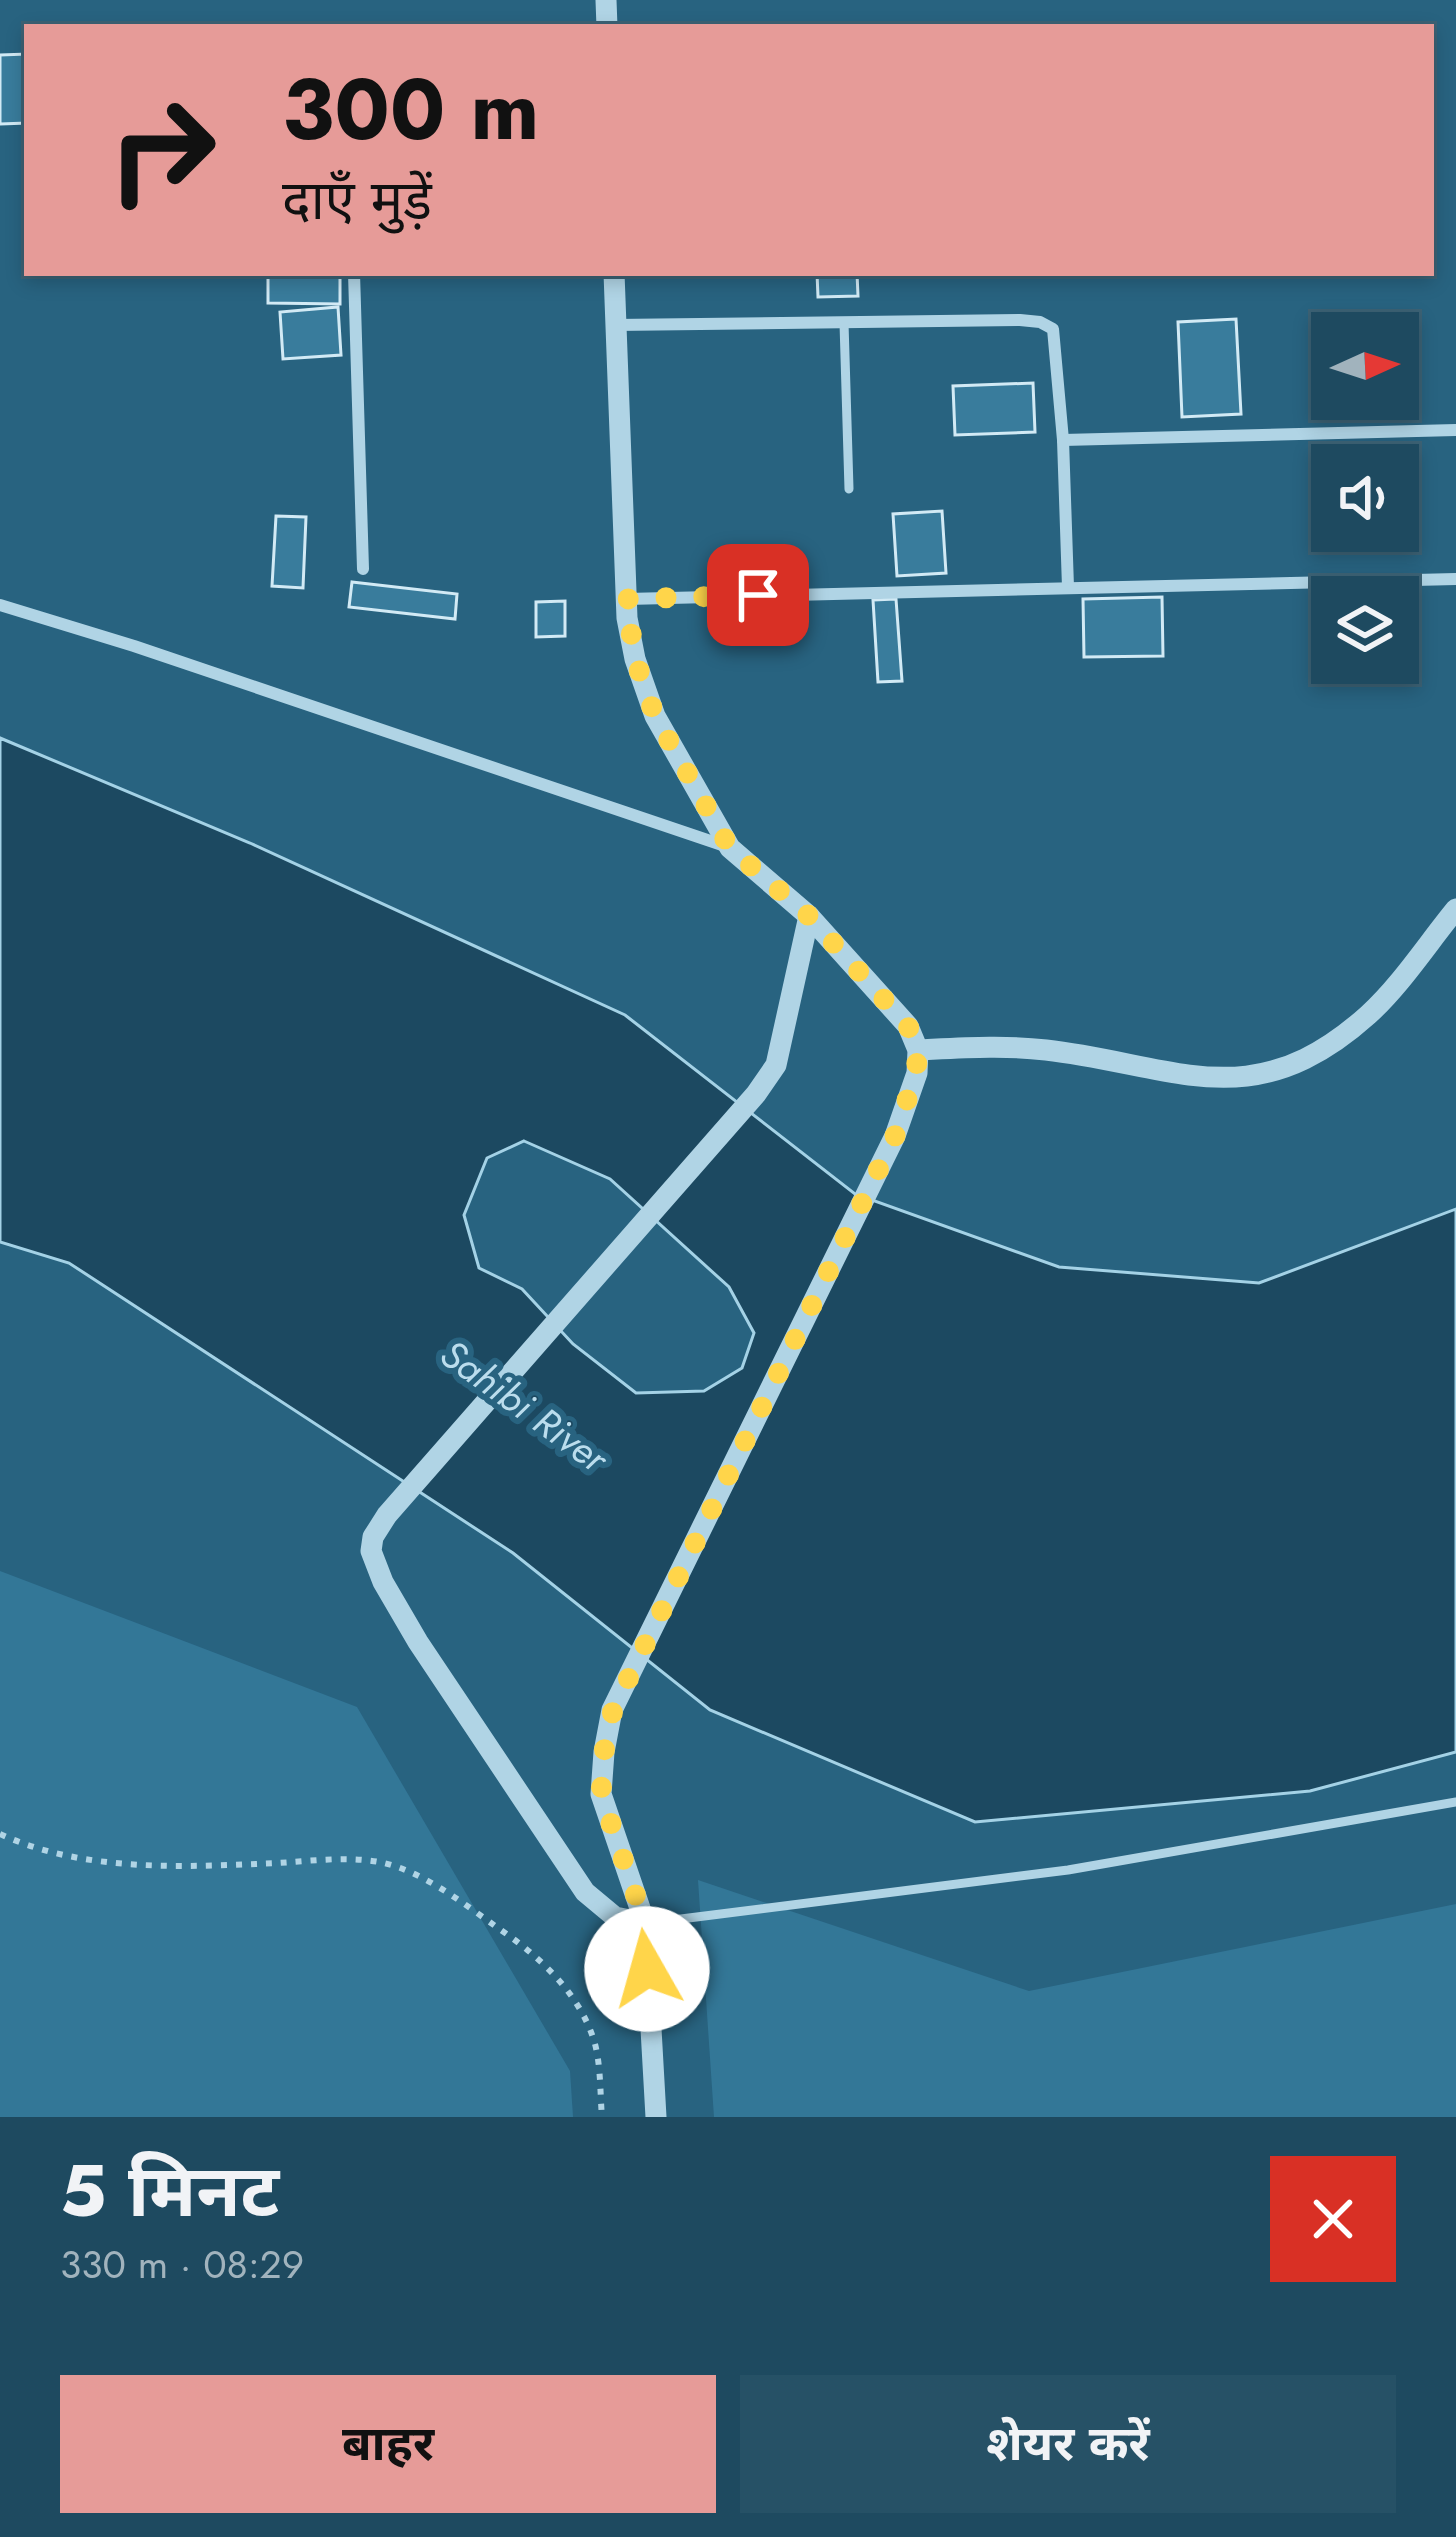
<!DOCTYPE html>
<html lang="hi">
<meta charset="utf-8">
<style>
:root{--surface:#1e4a60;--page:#265166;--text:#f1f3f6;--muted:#a1b3bd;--line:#3c6275;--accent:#e69b98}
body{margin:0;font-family:Jost,"Noto Sans Devanagari",sans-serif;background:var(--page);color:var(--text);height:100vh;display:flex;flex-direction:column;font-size:45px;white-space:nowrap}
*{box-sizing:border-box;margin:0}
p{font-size:39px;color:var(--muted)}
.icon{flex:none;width:66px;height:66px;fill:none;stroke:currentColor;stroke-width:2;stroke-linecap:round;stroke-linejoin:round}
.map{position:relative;height:2117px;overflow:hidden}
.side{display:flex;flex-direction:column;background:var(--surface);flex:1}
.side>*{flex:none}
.guide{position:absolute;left:24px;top:24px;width:1410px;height:252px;border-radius:0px;box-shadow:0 6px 18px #0003,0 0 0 3px var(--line);background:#e69b98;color:#111;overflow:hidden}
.needle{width:78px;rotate:87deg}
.controls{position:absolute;left:1311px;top:312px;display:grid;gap:24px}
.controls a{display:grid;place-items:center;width:108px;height:108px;border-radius:0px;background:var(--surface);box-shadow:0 6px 18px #0003,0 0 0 3px var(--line);font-size:60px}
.pin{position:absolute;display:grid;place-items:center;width:102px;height:102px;color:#fff;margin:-51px;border-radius:24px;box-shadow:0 6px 18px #0006}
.me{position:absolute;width:132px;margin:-66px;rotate:353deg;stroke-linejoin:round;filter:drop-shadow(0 0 9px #0008)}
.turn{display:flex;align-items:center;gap:42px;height:252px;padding:0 60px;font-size:54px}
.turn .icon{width:156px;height:156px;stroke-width:2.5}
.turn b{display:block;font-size:84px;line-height:102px}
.round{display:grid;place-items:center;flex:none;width:126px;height:126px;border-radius:0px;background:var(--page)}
.summary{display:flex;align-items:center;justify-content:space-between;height:204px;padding:0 60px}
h1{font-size:72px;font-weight:700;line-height:90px}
.button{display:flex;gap:24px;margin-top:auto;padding:24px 60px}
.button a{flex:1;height:138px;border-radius:0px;background:var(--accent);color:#111;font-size:48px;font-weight:700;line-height:138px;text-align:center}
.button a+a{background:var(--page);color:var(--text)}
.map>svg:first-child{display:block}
.green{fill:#337797}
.water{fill:#1c4961;stroke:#a4d2e6;stroke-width:3;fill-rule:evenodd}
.building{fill:#397c9c;stroke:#d2eaf5;stroke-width:3}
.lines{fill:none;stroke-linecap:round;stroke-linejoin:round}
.path{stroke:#b0d4e5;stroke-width:6;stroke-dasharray:6 9;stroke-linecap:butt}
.service{stroke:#b0d4e5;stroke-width:9}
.minor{stroke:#b0d4e5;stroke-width:12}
.tertiary{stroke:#b0d4e5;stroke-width:21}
.route{stroke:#ffd54a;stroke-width:21;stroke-dasharray:0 37.8}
.labels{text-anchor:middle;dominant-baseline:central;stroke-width:12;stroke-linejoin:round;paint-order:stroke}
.water-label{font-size:39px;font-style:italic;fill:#bbdded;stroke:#286380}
</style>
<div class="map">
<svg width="1456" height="2117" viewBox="0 0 1456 2117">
<rect width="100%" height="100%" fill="#286380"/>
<g class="green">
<path d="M0,1571L357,1707L570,2071L573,2117H0Z"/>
<path d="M698,1880L1029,1991L1456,1904V2117H714Z"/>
</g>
<path class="water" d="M0,738L250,843L625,1015L855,1194L1059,1267L1259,1283L1456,1209V1752L1310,1791L975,1822L710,1710L513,1553L69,1263L0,1242ZM524,1141L610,1179L729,1287L754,1333L742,1368L704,1391L636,1393L573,1344L522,1289L479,1268L464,1215L487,1158Z"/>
<g class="building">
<path d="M27,54V123L0,124V55Z"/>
<path d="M268,273H340V304L268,303Z"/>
<path d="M817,273H857L858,296L818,297Z"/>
<path d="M338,307L341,355L283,359L280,312Z"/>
<path d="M1236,319L1241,414L1182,417L1178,322Z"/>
<path d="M1033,383L1035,432L955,435L953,386Z"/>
<path d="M942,511L946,573L897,576L893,514Z"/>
<path d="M276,516L306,517L303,588L272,586Z"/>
<path d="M352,582L457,594L455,619L349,607Z"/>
<path d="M1162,597L1163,656L1084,657L1083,599Z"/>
<path d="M896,599L902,681L878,682L873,600Z"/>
<path d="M565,601V636L536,637V602Z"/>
</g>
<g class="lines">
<path class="path" d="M0,1834C85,1873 186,1867 278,1863C311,1861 346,1856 379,1862C421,1870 463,1903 498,1928C539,1956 581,1994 595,2044C601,2067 600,2094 602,2117"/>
<g class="service">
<path d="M844,323L849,489"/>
<path d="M649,1923L1068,1870L1456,1802"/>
</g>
<g class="minor">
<path d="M354,273L363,569"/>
<path d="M615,325L1020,320L1040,322L1053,329L1063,440L1068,587"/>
<path d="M1063,440L1456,430"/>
<path d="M626,599L1456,579"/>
<path d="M0,605L134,646L728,847"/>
</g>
<g class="tertiary">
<path d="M606,0L607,27"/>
<path d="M614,273L627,618L635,659L655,716L730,848L809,916L908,1026L918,1050L917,1073L895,1136L612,1710L604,1752L601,1794L645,1923L656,2117"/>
<path d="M918,1050C961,1048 1004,1045 1046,1050C1176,1065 1252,1119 1368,1015C1401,985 1428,943 1456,909"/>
<path d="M645,1923L615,1917L585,1892L418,1642L383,1582L371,1551L373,1537L387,1515L756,1094L776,1065L809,916"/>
</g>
</g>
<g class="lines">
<path class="route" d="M647,1969L645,1923L601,1794L604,1752L613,1710L895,1136L916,1073L918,1050L908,1026L809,916L730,848L655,716L635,659L626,599L758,595"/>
</g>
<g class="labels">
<g class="water-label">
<text transform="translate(524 1406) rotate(36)">Sahibi River</text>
</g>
</g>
</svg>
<div class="controls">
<a><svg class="needle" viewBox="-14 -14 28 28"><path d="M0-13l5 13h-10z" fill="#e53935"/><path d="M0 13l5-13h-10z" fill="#a1b3bd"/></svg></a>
<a><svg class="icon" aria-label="sound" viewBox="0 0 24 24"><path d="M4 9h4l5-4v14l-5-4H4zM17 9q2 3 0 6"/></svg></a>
<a><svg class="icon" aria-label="layers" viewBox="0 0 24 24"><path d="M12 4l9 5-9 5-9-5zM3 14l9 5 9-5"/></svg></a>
</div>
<div class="pin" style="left:758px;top:595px;background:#d93025"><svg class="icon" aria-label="arrive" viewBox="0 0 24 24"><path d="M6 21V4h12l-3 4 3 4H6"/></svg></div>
<svg class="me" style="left:647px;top:1969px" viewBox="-20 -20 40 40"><circle r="19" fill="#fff"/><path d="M0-13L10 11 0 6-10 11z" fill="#ffd54a"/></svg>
<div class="guide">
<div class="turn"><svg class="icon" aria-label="right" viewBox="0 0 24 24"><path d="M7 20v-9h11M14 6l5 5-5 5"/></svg><div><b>300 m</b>दाएँ मुड़ें</div></div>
</div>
</div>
<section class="side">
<div class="summary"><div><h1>5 मिनट</h1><p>330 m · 08:29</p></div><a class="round" style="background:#d93025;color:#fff"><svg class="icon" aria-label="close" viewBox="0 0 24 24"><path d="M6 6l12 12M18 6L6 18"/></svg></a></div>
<div class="button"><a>बाहर</a><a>शेयर करें</a></div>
</section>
